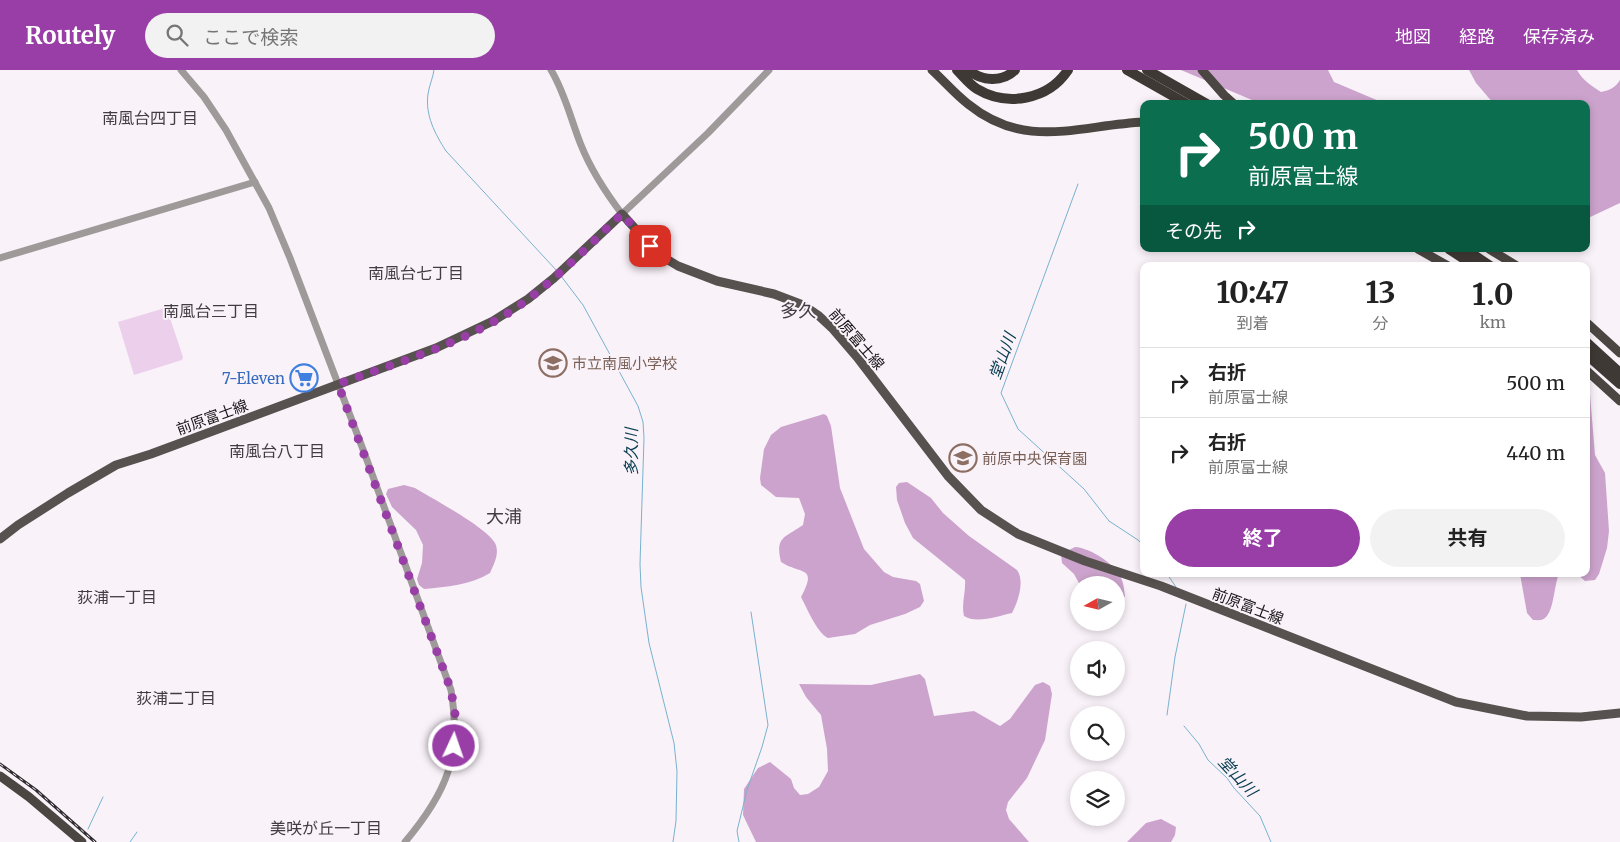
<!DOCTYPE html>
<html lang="ja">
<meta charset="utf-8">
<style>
:root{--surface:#fff;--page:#f2f2f2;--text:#222;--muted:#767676;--line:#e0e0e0;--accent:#993da7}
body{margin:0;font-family:Merriweather,"Noto Sans JP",serif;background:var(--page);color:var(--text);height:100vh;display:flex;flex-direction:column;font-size:19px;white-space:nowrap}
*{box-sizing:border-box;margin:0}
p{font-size:16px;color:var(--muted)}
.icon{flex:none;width:28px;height:28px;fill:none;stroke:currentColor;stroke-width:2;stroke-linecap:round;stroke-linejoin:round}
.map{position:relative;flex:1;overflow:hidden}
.sheet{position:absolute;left:1140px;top:192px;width:450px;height:315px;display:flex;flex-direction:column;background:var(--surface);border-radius:10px;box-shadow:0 2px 8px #0003}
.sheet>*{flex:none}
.top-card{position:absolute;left:1140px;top:30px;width:450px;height:152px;border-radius:10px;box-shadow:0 2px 8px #0003;background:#0b6e4f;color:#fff;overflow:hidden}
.needle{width:32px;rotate:262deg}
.buttons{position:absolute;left:1070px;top:506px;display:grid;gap:10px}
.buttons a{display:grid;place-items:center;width:55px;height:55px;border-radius:50%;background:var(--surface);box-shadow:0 2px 8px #0003;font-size:25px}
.pin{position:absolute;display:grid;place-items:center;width:42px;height:42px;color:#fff;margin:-21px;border-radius:10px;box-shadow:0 2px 8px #0006}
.me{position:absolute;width:55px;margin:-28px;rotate:3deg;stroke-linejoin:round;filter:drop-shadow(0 0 4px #0008)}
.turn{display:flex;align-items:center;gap:18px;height:105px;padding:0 25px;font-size:22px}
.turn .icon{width:65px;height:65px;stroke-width:2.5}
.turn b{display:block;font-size:35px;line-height:42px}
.then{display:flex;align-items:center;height:48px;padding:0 25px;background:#0003;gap:10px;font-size:19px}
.eta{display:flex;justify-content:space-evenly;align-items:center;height:85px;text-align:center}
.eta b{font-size:30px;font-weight:700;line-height:35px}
.primary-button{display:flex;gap:10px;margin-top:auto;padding:10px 25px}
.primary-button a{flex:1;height:58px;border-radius:30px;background:var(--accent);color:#fff;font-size:20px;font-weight:700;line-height:58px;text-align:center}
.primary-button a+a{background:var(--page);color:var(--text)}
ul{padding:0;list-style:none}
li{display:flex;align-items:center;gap:15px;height:70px;padding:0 25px;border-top:1px solid var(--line)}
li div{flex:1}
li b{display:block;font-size:19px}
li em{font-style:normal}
header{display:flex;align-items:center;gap:30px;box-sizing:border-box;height:70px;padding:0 25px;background:var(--accent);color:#fff}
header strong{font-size:24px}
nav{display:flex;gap:28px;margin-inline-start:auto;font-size:18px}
.search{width:350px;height:45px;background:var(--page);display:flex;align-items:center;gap:12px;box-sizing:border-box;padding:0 18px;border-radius:28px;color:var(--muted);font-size:19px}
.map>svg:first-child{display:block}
.green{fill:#ebcfeb}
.forest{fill:#cca3cc}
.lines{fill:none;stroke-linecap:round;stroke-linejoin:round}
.stream{stroke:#78b2ce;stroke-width:1}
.tertiary{stroke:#9e9a99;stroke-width:7}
.primary{stroke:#57524f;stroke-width:9}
.trunk{stroke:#4b4642;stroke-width:9}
.motorway{stroke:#3f3935;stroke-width:10}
.rail-casing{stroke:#2f2d2f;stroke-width:3}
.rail{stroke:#f9f2f9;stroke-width:1;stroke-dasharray:4;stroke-linecap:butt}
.route{stroke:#993da7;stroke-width:9;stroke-dasharray:0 16.2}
.labels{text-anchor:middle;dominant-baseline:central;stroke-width:4;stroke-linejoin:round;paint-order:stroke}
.street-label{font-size:15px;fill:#181618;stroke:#f9f2f9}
.education-label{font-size:15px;fill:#785e54;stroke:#f9f2f9;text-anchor:start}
.shop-label{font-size:15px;fill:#366cbe;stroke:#f9f2f9;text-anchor:end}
.neighbourhood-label{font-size:16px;fill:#423d42;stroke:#f9f2f9}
.water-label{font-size:16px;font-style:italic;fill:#073c50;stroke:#f9f2f9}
.quarter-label{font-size:18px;fill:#423d42;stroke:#f9f2f9}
</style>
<header>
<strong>Routely</strong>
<div class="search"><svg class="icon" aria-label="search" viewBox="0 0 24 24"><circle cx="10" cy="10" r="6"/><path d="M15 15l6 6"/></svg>ここで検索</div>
<nav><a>地図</a><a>経路</a><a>保存済み</a></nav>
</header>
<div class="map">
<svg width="1620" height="772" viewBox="0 0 1620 772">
<rect width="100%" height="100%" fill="#f9f2f9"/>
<path class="green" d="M165,238L167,239L183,287L182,290L134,305L118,252Z"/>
<g class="forest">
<path d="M1181,0H1328L1334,12L1386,34H1256L1252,30Z"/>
<path d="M1469,0H1577C1582,10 1592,16 1601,22C1610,20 1615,18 1620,10V133L1586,149V34H1494L1476,13Z"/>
<path d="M1586,307L1589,312L1595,385L1605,403L1609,461L1607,478L1599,504L1595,510L1585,511L1577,504H1586Z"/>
<path d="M824,344L827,346L831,356L840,418L864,479L884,502L893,507L916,511L920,514L924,531L920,537L905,544L870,555L855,564L828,568C817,563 807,538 801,527C818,495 801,505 781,492C775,467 784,468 803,455L805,444L799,428L776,427L761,415L760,408L764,379L771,365L781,357Z"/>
<path d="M907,412L931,428L943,443L969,466L1017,500C1025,511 1018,532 1012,543C999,546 976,554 964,546C961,534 966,523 965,510L913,468L905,453L897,430L896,417L899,413Z"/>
<path d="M404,415L415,418C433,429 486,457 495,473C500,483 494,494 490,503C471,515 446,517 424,519L419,515L417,509L422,493L423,475L416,460L392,437L386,424L388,419Z"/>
<path d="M1075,477C1091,478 1117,495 1122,510C1124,515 1124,521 1125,526L1122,530L1116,532V515H1080L1074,504L1062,493L1061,484Z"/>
<path d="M1520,504H1559C1554,515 1554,541 1545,548C1542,551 1537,550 1533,550L1527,543Z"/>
<path d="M920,604L925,609L934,646L974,641L1000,656L1010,649L1035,615L1043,612L1050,616L1052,624L1045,670L1027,708L1008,732L1006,740L1009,749L1029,772H756L743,745L744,719L758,698L770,692L791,709L794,718L800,725L808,724L819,717L828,701L827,679L821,645L806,627L799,614L871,615Z"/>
<path d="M1161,749L1176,757L1175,765L1171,772H1127L1146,753Z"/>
</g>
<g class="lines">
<g class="stream">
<path d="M434,0C433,8 429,16 428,24C425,45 435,64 446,81L557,201"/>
<path d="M1078,114L1001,323L1018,359L1084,419L1109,451L1138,470L1144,476"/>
<path d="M561,206L583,235L638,336L643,352L644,368L640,494L641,517L649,573L674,673L677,701L676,751L673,772"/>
<path d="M1167,504L1176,517"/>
<path d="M1167,645L1175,587L1186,534"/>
<path d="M1184,656L1199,674L1208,690L1227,708L1234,718L1260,746L1271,772"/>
<path d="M88,759L103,727"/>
<path d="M130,772L137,762"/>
<path d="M739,772L737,761L747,720L762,677L768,655L751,542"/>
</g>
<g class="tertiary">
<path d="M181,0L204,27L226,60L269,138L290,188L364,382L451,620C462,686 447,722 405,772"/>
<path d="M551,0C565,23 571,50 581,75C591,100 606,123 622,144L708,63L769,0"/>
<path d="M0,188L255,112"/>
</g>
<path class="primary" d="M0,469L18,455L68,423L116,395L151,384L436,278L493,251L528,229L554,208L622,144L658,184L678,196L717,211L774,224L803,235L819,246L833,259L857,287L948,406L981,440L1018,464L1085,491L1161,516L1456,632L1527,646L1581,647L1620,643"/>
<g class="trunk">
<path d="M932,0C944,11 955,24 968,34C1026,81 1079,55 1144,52"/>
<path d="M1202,0L1224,25L1234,34"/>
<path d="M1418,179L1448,196"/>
<path d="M1489,179L1517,196"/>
<path d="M1586,252L1620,283"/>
<path d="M1586,300L1620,331"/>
<path d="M0,706L29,727L82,772"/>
</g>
<g class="motorway">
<path d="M957,0C963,6 969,14 977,19C1007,37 1048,30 1068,0"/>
<path d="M968,0C982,11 1002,13 1015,0"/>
<path d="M1127,0L1187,34"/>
<path d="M1147,0L1207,34"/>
<path d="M1449,179L1475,196"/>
<path d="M1465,179L1490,196"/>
<path d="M1586,272L1620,303"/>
<path d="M1586,284L1620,314"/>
</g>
<g class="rail-casing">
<path id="rail" d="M0,694L36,720L95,772"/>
</g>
<use href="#rail" class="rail"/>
</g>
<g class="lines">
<path class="route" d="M454,676L455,644L451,620L338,314C396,293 458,275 510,242C551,215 586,178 622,144L650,176"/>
</g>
<defs>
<g id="school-ring" transform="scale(1.4375)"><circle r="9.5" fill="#f9f2f9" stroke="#8d6e63" stroke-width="1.5"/><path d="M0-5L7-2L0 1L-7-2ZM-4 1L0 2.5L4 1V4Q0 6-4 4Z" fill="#8d6e63"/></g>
<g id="supermarket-ring" transform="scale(1.4375)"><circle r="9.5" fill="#f9f2f9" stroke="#3f7fe0" stroke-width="1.5"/><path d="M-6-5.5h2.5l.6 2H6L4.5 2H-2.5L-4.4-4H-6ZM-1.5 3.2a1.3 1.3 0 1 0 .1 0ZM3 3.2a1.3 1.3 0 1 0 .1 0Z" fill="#3f7fe0"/></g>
</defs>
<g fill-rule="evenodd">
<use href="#school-ring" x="553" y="293"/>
<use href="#supermarket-ring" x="304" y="308"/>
<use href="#school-ring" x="963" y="388"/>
</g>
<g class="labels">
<g class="street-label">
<text transform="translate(857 269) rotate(49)">前原富士線</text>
<text transform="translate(212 347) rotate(-20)">前原富士線</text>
<text transform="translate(1248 536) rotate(21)">前原富士線</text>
</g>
<g class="education-label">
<text x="572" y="293">市立南風小学校</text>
<text x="982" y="388">前原中央保育園</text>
</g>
<g class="shop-label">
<text x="285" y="308">7-Eleven</text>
</g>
<g class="neighbourhood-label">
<text x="150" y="48">南風台四丁目</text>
<text x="416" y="203">南風台七丁目</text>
<text x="211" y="241">南風台三丁目</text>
<text x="277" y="381">南風台八丁目</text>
<text x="117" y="527">荻浦一丁目</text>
<text x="176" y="628">荻浦二丁目</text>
<text x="326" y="758">美咲が丘一丁目</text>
</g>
<g class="water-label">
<text transform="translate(1002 286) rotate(-70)">堂山川</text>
<text transform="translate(631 382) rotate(-90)">多久川</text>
<text transform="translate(1238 706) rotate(47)">堂山川</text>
</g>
<g class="quarter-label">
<text x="798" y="240">多久</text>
<text x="504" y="446">大浦</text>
</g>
</g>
</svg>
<div class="buttons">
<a><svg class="needle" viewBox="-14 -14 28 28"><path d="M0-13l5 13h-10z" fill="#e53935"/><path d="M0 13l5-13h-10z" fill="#767676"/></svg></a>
<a><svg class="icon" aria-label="sound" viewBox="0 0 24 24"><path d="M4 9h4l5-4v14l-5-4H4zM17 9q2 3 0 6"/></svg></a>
<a><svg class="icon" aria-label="search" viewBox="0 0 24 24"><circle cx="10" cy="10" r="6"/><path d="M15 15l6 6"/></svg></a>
<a><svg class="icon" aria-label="layers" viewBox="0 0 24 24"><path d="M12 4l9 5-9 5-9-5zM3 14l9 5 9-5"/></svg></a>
</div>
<div class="pin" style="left:650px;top:176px;background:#d93025"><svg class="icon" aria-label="arrive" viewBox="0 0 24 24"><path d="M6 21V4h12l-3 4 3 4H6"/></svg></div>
<svg class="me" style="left:454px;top:676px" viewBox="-20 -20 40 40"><circle r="17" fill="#993da7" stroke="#fff" stroke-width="3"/><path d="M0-11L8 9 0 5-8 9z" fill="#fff"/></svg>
<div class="top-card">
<div class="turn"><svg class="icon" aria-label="right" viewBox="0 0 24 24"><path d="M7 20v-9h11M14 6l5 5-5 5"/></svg><div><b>500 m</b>前原富士線</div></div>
<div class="then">その先<svg class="icon" aria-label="right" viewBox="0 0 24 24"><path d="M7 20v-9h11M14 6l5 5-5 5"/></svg></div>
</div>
<section class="sheet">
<div class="eta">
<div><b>10:47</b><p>到着</p></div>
<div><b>13</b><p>分</p></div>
<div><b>1.0</b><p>km</p></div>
</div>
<ul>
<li><svg class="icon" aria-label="right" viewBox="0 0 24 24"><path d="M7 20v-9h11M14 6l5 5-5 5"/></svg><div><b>右折</b><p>前原富士線</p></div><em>500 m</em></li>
<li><svg class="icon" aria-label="right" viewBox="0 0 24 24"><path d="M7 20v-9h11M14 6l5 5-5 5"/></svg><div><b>右折</b><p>前原富士線</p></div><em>440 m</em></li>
</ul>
<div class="primary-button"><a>終了</a><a>共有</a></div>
</section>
</div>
